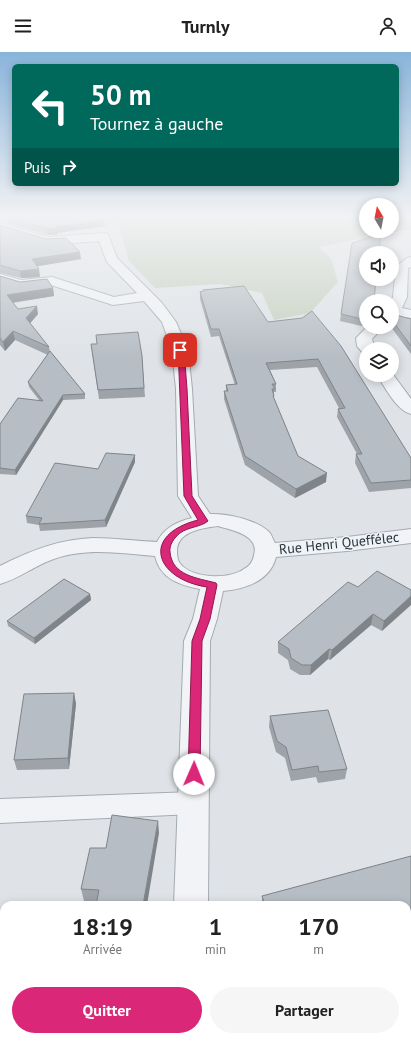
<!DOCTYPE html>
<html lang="fr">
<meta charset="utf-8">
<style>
:root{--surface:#fff;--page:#f6f6f6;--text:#222;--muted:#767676;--accent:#db2777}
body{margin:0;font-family:"PT Sans",sans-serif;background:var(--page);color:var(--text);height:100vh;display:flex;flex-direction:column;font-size:15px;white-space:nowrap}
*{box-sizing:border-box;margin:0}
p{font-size:13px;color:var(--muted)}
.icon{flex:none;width:22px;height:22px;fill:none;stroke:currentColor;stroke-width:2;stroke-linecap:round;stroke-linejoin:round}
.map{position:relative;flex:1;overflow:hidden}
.panel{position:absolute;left:0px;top:849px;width:411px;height:140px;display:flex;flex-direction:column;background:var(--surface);border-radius:12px 12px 0 0;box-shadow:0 2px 10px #0003}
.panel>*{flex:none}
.banner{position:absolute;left:12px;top:12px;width:387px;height:122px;border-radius:6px;box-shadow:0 2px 10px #0003;background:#00695c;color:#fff;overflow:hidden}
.needle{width:26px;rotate:350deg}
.buttons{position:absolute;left:359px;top:146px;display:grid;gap:8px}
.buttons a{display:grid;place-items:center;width:40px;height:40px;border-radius:50%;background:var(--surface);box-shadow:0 2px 10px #0003;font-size:20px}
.pin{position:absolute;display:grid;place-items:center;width:34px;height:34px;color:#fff;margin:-17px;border-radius:8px;box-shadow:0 2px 6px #0006}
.me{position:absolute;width:44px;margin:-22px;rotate:1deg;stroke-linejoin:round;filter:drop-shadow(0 0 3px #0008)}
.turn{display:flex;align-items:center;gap:14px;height:84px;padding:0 12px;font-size:18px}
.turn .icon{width:52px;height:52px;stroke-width:2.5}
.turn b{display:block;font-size:28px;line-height:34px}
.then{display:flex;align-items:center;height:38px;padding:0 12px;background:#0003;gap:8px;font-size:15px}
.eta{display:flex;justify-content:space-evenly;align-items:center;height:68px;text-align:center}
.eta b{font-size:24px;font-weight:700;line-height:28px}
.primary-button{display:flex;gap:8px;margin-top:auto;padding:8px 12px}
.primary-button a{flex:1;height:46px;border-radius:24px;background:var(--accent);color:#fff;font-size:16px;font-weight:700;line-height:46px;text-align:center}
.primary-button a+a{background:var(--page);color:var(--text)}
header{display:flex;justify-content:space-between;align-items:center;height:52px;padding:0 12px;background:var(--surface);font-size:18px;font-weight:700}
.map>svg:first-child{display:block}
.green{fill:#c6d1c0}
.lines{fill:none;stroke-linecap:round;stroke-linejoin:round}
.lane-casing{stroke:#a4abb1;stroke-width:2}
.street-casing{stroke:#a4abb1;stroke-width:2}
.lane{fill:#f1f3f6;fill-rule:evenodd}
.street{fill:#f1f3f6;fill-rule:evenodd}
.wall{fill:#9da3a9}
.shaded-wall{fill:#7f8489}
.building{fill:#b6bdc4;stroke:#7f8489}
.route{fill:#db2777;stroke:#8e194d}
.labels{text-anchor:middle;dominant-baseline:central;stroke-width:3;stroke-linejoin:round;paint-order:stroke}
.street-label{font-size:14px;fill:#28333d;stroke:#eef2f5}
</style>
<header><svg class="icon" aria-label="menu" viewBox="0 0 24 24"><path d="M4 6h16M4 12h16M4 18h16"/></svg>Turnly<svg class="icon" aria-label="person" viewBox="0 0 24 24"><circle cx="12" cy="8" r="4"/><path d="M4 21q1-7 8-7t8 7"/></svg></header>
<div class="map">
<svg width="411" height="989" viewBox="0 0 411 989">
<rect width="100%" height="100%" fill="#dfe3e7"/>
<path class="green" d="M117,166H366V179H392V166H411V177L319,195L331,207L338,230L310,261L274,268L262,241L221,232L155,236L129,209Z"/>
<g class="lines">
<g class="lane-casing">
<g id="lane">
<path d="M193,740L202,743L206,751L202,759L193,762L0,771V747Z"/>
<path d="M4,969V985H22L21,989H0V971Z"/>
</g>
</g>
<g class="street-casing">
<g id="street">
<path d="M0,171L48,185L104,181L108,182L117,206L162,251L176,270L188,298L192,337L198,444L210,462C227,461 257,468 269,480C272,483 273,488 275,491L347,485L411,477V491L347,499L276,505C270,529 245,537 223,539L217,567L210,589L208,853H174L184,589L193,567L200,537C180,533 160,527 155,504C120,501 84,495 51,508C33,515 18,527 0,532V514C29,499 60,487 93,486C114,486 135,489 157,490C164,476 176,470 192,466L178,444L176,337L172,298L162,270L144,249L113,253L51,233L21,236L0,230V222L21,228L52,225L114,245L137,241L107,210L99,189L47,193L0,178ZM218,474C231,478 260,483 254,503C253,509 250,514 244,517C229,528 190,527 179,510C177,506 177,502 177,498C178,479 203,476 218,474Z"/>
<path d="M411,205V215L408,216L407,245L402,256L411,258V266L392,263L391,249L393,245L396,215L407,206Z"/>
<path d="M367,275H383L372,287L375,297H366V301L362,300L357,294L356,286Z"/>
<path d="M392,321L411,347V362C396,358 385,335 377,323H392Z"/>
<rect x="169" y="985" width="38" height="4"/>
</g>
</g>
<use href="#lane" class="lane"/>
<use href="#street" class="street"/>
</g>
<g class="wall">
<path d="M6,166H100L105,174L57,181V183H48L7,171Z"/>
<path d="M0,173L81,207L37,214L40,225L21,226L0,221Z"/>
<path d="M0,224L20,230L53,236L54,244L13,251L18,257L38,262L30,271L49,295L50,300L85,342V347L63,348L16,423L0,422V372L39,348L29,335L28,330L48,303L15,288L5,299L0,293Z"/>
<path d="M203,238L268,270L302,266L411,406V436L369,440L355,411L356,402H357L337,365L338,357L339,356L317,315L270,318L276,332V340H274V347L298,404L326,430L295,446L245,413L224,347V339H226V333H235L219,284L211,285L200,247V240L203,239Z"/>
<path d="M374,249L366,275L340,269L341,262Z"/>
<path d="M392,262L411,267V302L391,275H392Z"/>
<path d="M91,292L142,304L145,345L99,347Z"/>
<path d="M135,403V410L106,475L40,479L39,473L27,471L26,464L98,417Z"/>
<path d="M358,535L411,538L382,579L371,573L330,608L328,607L310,623H300L290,617L288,608L278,601V590Z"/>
<path d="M90,542L91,548L35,592L8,574L7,569Z"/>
<path d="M74,641L76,652L69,717L17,718L14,708Z"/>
<path d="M270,664L347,717L345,727L318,731L316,725L291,729L285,706L276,700L269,675Z"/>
<path d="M159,781L97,850L84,849L81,837L106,796Z"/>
<path d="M411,804V895L407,896V853H262V844Z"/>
<rect x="0" y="860" width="4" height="48"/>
</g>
<g class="shaded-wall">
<path d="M104,168L105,174L57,181V183H48L47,177L55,175Z"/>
<path d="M80,200L81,207L33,215L32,207Z"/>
<path d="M39,217L40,225L21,226L20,219Z"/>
<path d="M53,236L54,244L8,251L7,243Z"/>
<path d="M37,254L38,262L27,275L26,266Z"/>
<path d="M13,279L15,288L5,299L3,290Z"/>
<path d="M63,343V348L16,423L15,418Z"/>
<path d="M135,403V410L106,475L105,468Z"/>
<path d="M327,421L326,430L295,446L296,437Z"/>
<path d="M90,542L91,548L35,592L34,586Z"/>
<path d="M411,544V553L382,579L384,569Z"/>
<path d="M373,562L371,573L330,608L332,598Z"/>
<path d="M329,597L328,607L310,623L311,613Z"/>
<path d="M74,641L76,652L69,717L68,706Z"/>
<path d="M158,769L159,781L147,853H143Z"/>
<path d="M411,886V895L407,896V887Z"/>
<path d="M102,985H110L108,989H100Z"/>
</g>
<g class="building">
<path d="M10,166H100L104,168L55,175L56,176L47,177Z"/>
<path d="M0,173L46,187L66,186L80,200L32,207L39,217L20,219L0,213Z"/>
<path d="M381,182L379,201H366V227H376L374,249H366V268L341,262L352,191Z"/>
<path d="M0,224L20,230L47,227L53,236L7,243L18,257L37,254L26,266L49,295L13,279L3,290L0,286Z"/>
<path d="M244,234L268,270L302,266L312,259L341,294L411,406V428L371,431L356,402H362L338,357L345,356L318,307L266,311L276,332H272L275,337H272L274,344H273L298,404L327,421L296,437L245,404L224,339H228L226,333L237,332L219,277H211L200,240L203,239V238Z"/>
<path d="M392,262L411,267V294L392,268Z"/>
<path d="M138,280L142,304L144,336L98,338L91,292H97L96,283Z"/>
<path d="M50,299L85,342L63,343L15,418L0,416V372L18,346L43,349L28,330Z"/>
<path d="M106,401L135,403L105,468L39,472L42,466L26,464L55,411L98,417Z"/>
<path d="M377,519L411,538V544L384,569L373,562L332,598L329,597L311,613H302L291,606L289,597L278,590L348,530L358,535Z"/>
<path d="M64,527L90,542L34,586L7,569Z"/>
<path d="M74,641L68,706L14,708L24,642Z"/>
<path d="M328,658L347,717L319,720L318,714L292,718L286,695L277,689L270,664Z"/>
<path d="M112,763L158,769L143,853H96L99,838L81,837L90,796H106Z"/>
<path d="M411,804V886L407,887V853H265L262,844Z"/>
<rect x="0" y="860" width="4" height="43"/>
<path d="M71,985H102L100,989H71Z"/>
</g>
<linearGradient id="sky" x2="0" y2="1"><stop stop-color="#89b4da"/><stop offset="0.54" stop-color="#f1f2f4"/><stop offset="1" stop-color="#f1f2f4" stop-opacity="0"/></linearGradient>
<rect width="411" height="305" fill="url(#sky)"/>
<path class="route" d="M178,296L184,298L187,337L192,444L208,469C201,475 188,475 180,481C174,486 169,493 170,500C172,524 198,526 216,531L217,533L210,567L202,589L200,722L198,725L194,727L190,725L188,722L192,589L200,567L207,535C155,527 140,483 198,468L184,444Z"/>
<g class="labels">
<g class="street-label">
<text transform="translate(339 491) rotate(-6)">Rue Henri Queffélec</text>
</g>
</g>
</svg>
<div class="buttons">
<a><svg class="needle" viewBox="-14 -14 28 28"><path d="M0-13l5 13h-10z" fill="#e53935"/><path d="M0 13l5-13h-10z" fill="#767676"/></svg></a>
<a><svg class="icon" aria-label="sound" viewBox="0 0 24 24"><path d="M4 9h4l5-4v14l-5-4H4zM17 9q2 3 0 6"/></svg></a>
<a><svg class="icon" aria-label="search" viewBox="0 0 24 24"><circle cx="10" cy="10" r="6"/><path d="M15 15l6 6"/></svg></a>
<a><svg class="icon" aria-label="layers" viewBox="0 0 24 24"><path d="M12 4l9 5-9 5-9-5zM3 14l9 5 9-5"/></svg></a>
</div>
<div class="pin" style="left:180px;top:298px;background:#d93025"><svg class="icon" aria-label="arrive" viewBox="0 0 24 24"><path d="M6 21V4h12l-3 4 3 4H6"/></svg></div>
<svg class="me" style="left:194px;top:722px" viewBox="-20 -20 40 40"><circle r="19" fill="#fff"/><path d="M0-13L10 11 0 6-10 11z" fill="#db2777"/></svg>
<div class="banner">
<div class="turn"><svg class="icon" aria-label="left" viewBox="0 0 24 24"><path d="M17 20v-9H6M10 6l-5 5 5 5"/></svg><div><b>50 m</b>Tournez à gauche</div></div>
<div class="then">Puis<svg class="icon" aria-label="right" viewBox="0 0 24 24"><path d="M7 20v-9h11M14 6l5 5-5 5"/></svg></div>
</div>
<section class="panel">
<div class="eta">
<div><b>18:19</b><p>Arrivée</p></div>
<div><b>1</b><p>min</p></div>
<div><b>170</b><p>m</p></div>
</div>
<div class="primary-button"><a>Quitter</a><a>Partager</a></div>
</section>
</div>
